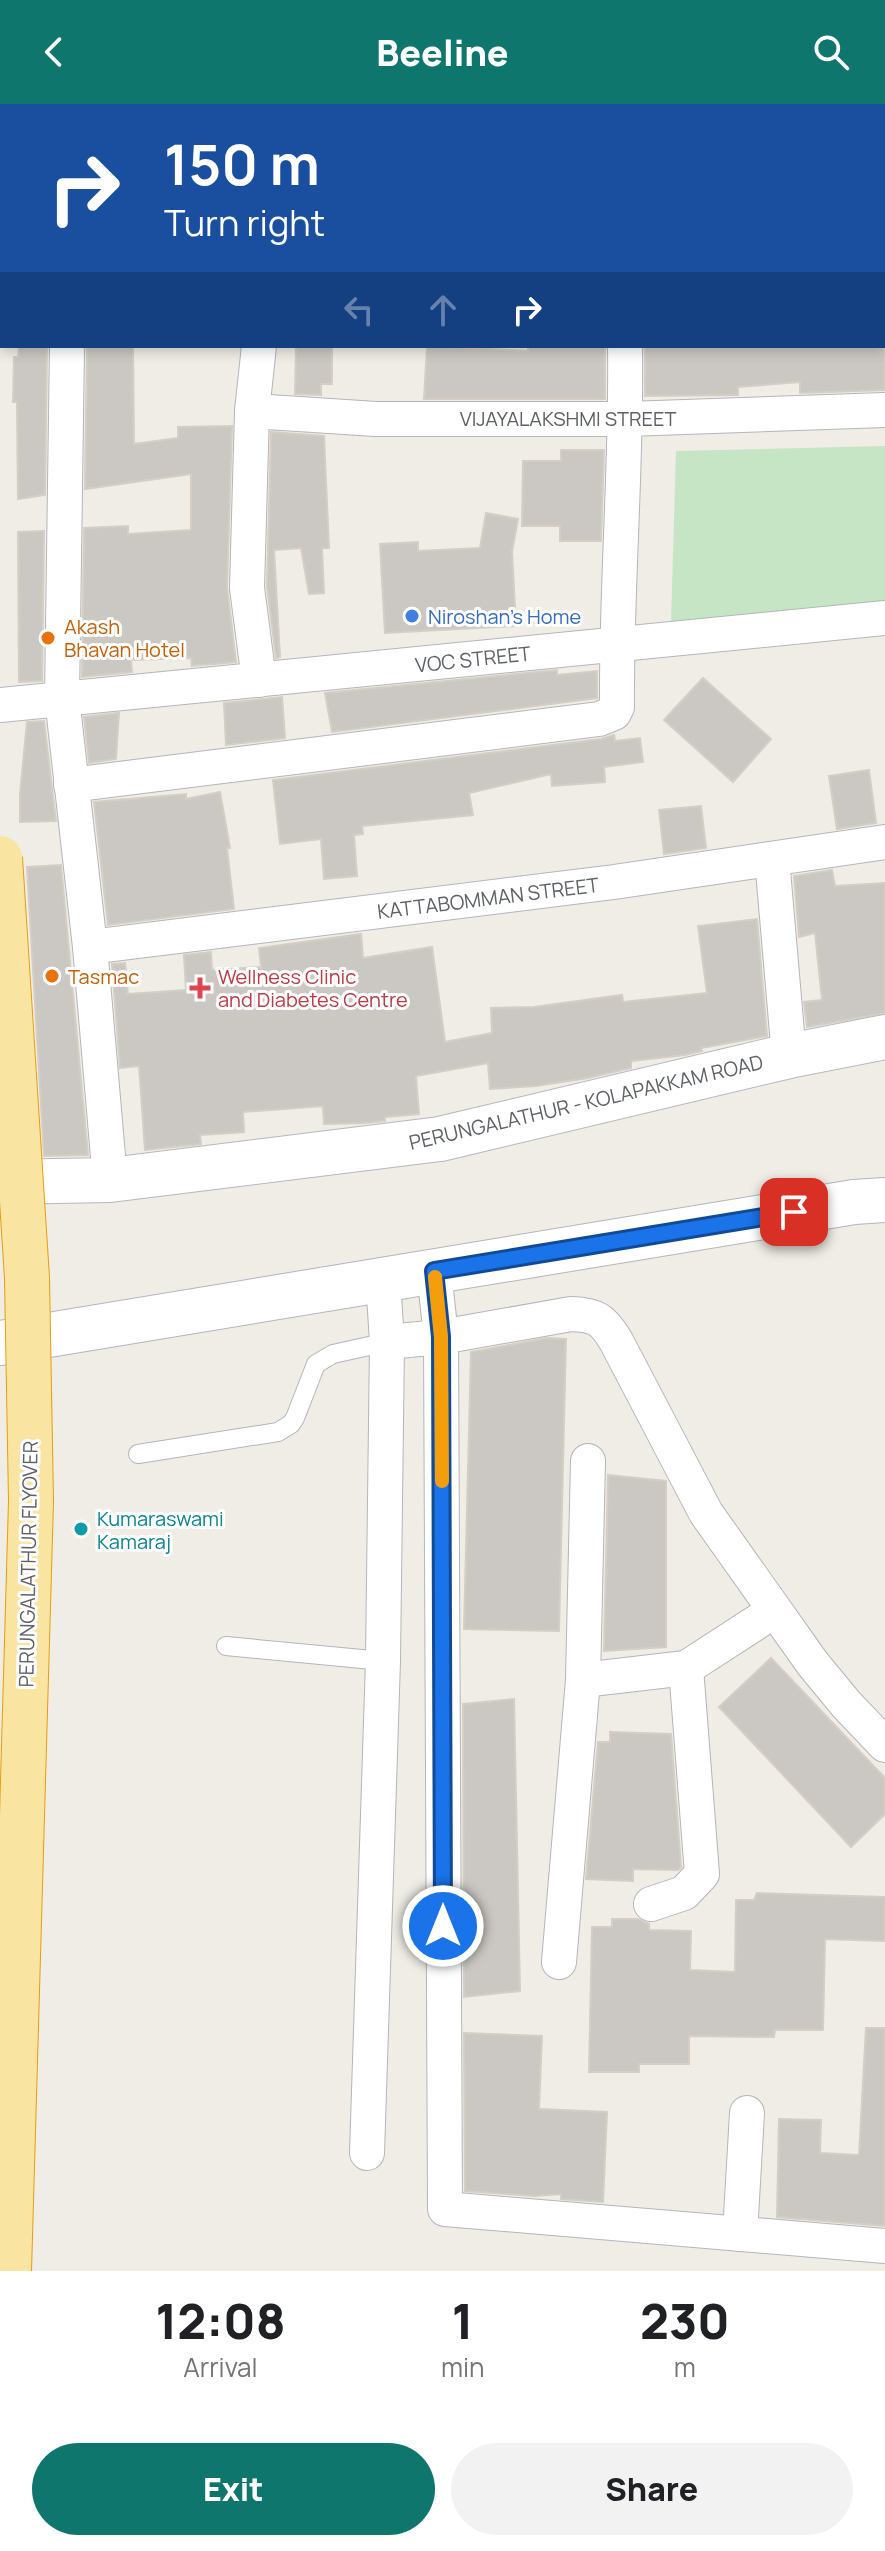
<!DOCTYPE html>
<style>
:root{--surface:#fff;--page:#f2f2f2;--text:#202124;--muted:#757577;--accent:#0f766e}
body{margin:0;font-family:Manrope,sans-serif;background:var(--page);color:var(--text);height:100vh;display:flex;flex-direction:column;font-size:30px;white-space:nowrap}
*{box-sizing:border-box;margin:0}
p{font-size:26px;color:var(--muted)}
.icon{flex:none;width:44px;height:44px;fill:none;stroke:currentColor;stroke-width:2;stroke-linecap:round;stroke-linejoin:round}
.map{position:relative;height:2167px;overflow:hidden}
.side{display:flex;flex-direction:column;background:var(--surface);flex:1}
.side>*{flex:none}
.hud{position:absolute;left:0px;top:0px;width:886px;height:244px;box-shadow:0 4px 12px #0003;background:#1a4fa0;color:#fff;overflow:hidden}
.pin{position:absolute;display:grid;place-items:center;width:68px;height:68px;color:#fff;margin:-34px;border-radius:16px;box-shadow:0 4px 12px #0006}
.me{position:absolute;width:88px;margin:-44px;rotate:0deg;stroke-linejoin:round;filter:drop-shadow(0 0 6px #0008)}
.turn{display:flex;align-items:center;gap:28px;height:168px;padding:0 32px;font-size:36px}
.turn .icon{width:104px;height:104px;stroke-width:2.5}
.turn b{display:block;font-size:56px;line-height:68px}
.lanes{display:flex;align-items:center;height:76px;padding:0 32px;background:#0003;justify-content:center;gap:40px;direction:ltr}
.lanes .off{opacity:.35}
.eta{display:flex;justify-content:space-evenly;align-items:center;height:136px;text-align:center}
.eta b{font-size:48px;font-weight:800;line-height:56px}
.cta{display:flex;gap:16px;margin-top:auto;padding:16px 32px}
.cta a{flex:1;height:92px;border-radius:48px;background:var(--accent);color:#fff;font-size:32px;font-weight:800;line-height:92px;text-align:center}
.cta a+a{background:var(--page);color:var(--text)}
header{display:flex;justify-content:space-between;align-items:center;height:104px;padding:0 32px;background:var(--accent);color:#fff;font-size:36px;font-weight:800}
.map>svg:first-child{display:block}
.green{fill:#c5e5c4}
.water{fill:#abdafa}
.building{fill:#cbc8c3;stroke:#d4cec5;stroke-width:2}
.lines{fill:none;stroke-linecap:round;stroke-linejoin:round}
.service-casing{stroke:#b3b6ba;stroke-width:20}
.minor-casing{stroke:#b3b6ba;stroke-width:36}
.tertiary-casing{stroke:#b3b6ba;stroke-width:46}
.secondary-casing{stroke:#b5b8bd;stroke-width:46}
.trunk-casing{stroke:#e99d0d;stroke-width:46}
.service{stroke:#fff;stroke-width:18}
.minor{stroke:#fff;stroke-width:34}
.tertiary{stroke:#fff;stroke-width:44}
.secondary{stroke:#fff;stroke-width:44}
.trunk{stroke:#f9e4a2;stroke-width:44}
.trunk-bridge-casing{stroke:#e99d0d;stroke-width:46;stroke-linecap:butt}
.trunk-bridge{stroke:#f9e4a2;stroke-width:44}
.route-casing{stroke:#114b97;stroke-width:20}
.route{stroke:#1a73e8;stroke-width:14}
.slow{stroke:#f59e0b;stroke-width:14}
.shop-dot{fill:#3f7fe0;stroke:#fff;stroke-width:3}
.food-dot{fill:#e8710a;stroke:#fff;stroke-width:3}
.health-dot{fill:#e0444e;stroke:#fff;stroke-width:3}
.culture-dot{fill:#0f9aa8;stroke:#fff;stroke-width:3}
.labels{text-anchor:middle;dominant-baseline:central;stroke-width:6;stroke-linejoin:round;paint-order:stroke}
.street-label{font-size:20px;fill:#5e6166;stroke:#fff}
.shop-label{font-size:20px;fill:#366cbe;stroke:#fff;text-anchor:start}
.food-label{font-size:20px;fill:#c56008;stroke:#fff;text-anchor:start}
.health-label{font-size:20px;fill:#be3a42;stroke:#fff;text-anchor:start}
.culture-label{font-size:20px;fill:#0d838f;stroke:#fff;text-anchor:start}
</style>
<header><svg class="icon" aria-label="back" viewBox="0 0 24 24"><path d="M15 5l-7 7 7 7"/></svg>Beeline<svg class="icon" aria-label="search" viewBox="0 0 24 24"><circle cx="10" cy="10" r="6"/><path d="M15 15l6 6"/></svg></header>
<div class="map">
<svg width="885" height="2167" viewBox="0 0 885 2167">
<rect width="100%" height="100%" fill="#efede6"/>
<path class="green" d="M885,342V500L671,519L676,347Z"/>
<path class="water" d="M115,0H678L666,2H126Z"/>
<g class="building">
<path d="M19,242H47L45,391L18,395L17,298H13L14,253H18Z"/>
<path d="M87,242H133L134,340L178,334V323L232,322L227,483L236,558L192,562L191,554L131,556L132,568L82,573L84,424L128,422V430L191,426V370L85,385Z"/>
<path d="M296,242H332V280H321V291L295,290Z"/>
<path d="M427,242L528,247V242H605V295H424Z"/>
<path d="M645,242H885V286L800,289V278L738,283V291L645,292Z"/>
<path d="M271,328L324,332L329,444H322L324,489L309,490L301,444L274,446L280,553L276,554L267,483Z"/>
<path d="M561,346H604L601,437H560V422H522L523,357H561Z"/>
<path d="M486,409L518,415L512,448L516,522L385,529L380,440L418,438V447L480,444Z"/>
<path d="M44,427L42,577L19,578L18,428Z"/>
<path d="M557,566V571L597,567V594L332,628L325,589Z"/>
<path d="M703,574L771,635L733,678L664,616Z"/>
<path d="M282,593L285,634L226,641L224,599Z"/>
<path d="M119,609L116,655L89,659L84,613Z"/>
<path d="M44,617L56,717L20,718V690L27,618Z"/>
<path d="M614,631L615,637L640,634L643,658L604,663L605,678L552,682L551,670L469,689L473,711L362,722L363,730L354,731L357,772L324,775L321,735L280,740L273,676L601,635Z"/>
<path d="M869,666L876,719L837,725L829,672Z"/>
<path d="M220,688L230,744H227L234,805L108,821L94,698L186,690V695Z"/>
<path d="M701,702L706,744L664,750L659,706Z"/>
<path d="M61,761L88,1051L44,1052L27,763Z"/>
<path d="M832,766L835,782L885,779V909L807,923L804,898L822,896L815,829L799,833L794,772Z"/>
<path d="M757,815L767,932L701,944L702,947L685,951L631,957V964L588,974L535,982L490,985L488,959L416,972L419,1010L385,1013V1017L365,1019L324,1020L323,1002L243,1008L244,1028L200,1031L201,1040L145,1046L139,962L120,964L112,860L125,859L128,890L186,886L184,851L211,848L212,866L261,863L259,844L361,830L363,854L432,843L445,938L492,929L491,904L534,903L622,891L623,898L707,889L698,822Z"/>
<path d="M547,1234L566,1235L559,1527L464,1525L471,1248Z"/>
<path d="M608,1371L666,1377V1543L604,1547Z"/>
<path d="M771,1554L885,1674V1710L851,1743L719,1603Z"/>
<path d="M514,1595L520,1887L464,1893L463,1600Z"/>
<path d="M610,1628L671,1630L681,1763L678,1766L633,1765V1777L586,1775L598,1638H610Z"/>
<path d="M757,1789L885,1793V1837L825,1835L823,1926H775L774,1933L689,1932V1960H639V1968H589L592,1823H612V1815H638L649,1820V1826L691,1827L690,1866L735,1868L736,1796H754Z"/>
<path d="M866,1924H885V2122L777,2113L779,2015L821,2016L820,2049L859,2051Z"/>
<path d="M464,1929L542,1932L539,2005L607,2008L603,2098L561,2095V2090L534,2092L465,2087Z"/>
</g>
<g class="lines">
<g class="service-casing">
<g id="service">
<path d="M138,1350L278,1328L291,1320L295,1314L316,1260L333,1250L387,1238"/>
<path d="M226,1542L383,1557"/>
</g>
</g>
<g class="minor-casing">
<g id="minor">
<path d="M0,56H2"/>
<path d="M884,122H885"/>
<path d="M67,242L62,594L90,843L110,1076"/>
<path d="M259,242L252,307L247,484L259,576"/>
<path d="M252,307L376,315H627L885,306"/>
<path d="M0,601L885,514"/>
<path d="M71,681L599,615L614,609L617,603C616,482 627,362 625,242"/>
<path d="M772,755L789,952"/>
<path d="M90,843L614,778L885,738"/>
<path d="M434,1167L441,1233L445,2105L885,2142"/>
<path d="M387,1238L441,1233L571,1210C596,1211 603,1215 616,1237L706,1409L813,1560L846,1600L885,1641"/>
<path d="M588,1357L583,1576L686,1564L774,1507"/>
<path d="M651,1800L684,1789L702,1770L686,1564"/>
<path d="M559,1858L583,1576"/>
<path d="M367,2049L383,1557L387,1238L383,1176"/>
<path d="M740,2130L747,2009"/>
</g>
</g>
<g class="tertiary-casing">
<path id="tertiary" d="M0,1239L854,1098L885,1096"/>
</g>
<g class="secondary-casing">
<path id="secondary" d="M0,1078L110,1076L440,1035L789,952L885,933"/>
</g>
<g class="trunk-casing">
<path id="trunk" d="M9,2167L31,1397"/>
</g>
<use href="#service" class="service"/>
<use href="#minor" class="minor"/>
<use href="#tertiary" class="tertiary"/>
<use href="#secondary" class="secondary"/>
<use href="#trunk" class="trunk"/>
<g class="trunk-bridge-casing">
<path id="trunk-bridge" d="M0,754L27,1174L31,1397"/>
</g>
<use href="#trunk-bridge" class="trunk-bridge"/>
</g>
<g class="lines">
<g class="route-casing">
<path id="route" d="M443,1822L441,1233L434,1167L794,1108"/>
</g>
<use href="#route" class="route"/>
<path class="slow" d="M435,1173L441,1233L442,1377"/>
</g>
<circle class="shop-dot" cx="412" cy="512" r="8"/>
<g class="food-dot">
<circle cx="48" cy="534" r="8"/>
<circle cx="52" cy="872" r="8"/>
</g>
<path class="health-dot" d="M196 872h8v8h8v8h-8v8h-8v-8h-8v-8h8z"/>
<circle class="culture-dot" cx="81" cy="1425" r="8"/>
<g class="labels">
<g class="street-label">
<text x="568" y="314">VIJAYALAKSHMI STREET</text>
<text transform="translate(473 555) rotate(-6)">VOC STREET</text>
<text transform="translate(488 794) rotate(-7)">KATTABOMMAN STREET</text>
<text transform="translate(586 998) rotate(-13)">PERUNGALATHUR - KOLAPAKKAM ROAD</text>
<text transform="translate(28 1460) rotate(-89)">PERUNGALATHUR FLYOVER</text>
</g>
<g class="shop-label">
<text x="428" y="512">Niroshan's Home</text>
</g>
<g class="food-label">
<text x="64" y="522">Akash<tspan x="64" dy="23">Bhavan Hotel</tspan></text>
<text x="68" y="872">Tasmac</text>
</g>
<g class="health-label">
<text x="218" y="872">Wellness Clinic<tspan x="218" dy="23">and Diabetes Centre</tspan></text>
</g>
<g class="culture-label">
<text x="97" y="1414">Kumaraswami<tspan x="97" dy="23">Kamaraj</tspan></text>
</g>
</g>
</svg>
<div class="pin" style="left:794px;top:1108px;background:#d93025"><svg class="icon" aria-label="arrive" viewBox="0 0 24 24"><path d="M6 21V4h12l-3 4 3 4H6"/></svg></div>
<svg class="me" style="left:443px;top:1822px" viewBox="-20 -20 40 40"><circle r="17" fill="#1a73e8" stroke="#fff" stroke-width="3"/><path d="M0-11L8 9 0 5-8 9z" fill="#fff"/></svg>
<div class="hud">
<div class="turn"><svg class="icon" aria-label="right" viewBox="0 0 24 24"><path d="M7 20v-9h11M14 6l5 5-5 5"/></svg><div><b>150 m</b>Turn right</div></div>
<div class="lanes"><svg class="icon off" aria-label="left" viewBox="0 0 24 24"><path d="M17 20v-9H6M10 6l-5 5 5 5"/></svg><svg class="icon off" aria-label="ahead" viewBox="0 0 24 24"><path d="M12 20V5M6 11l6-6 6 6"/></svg><svg class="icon" aria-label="right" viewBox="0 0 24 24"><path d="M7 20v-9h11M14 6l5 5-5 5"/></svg></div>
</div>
</div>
<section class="side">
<div class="eta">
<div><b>12:08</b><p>Arrival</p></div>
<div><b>1</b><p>min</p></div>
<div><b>230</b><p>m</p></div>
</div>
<div class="cta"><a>Exit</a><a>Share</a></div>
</section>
